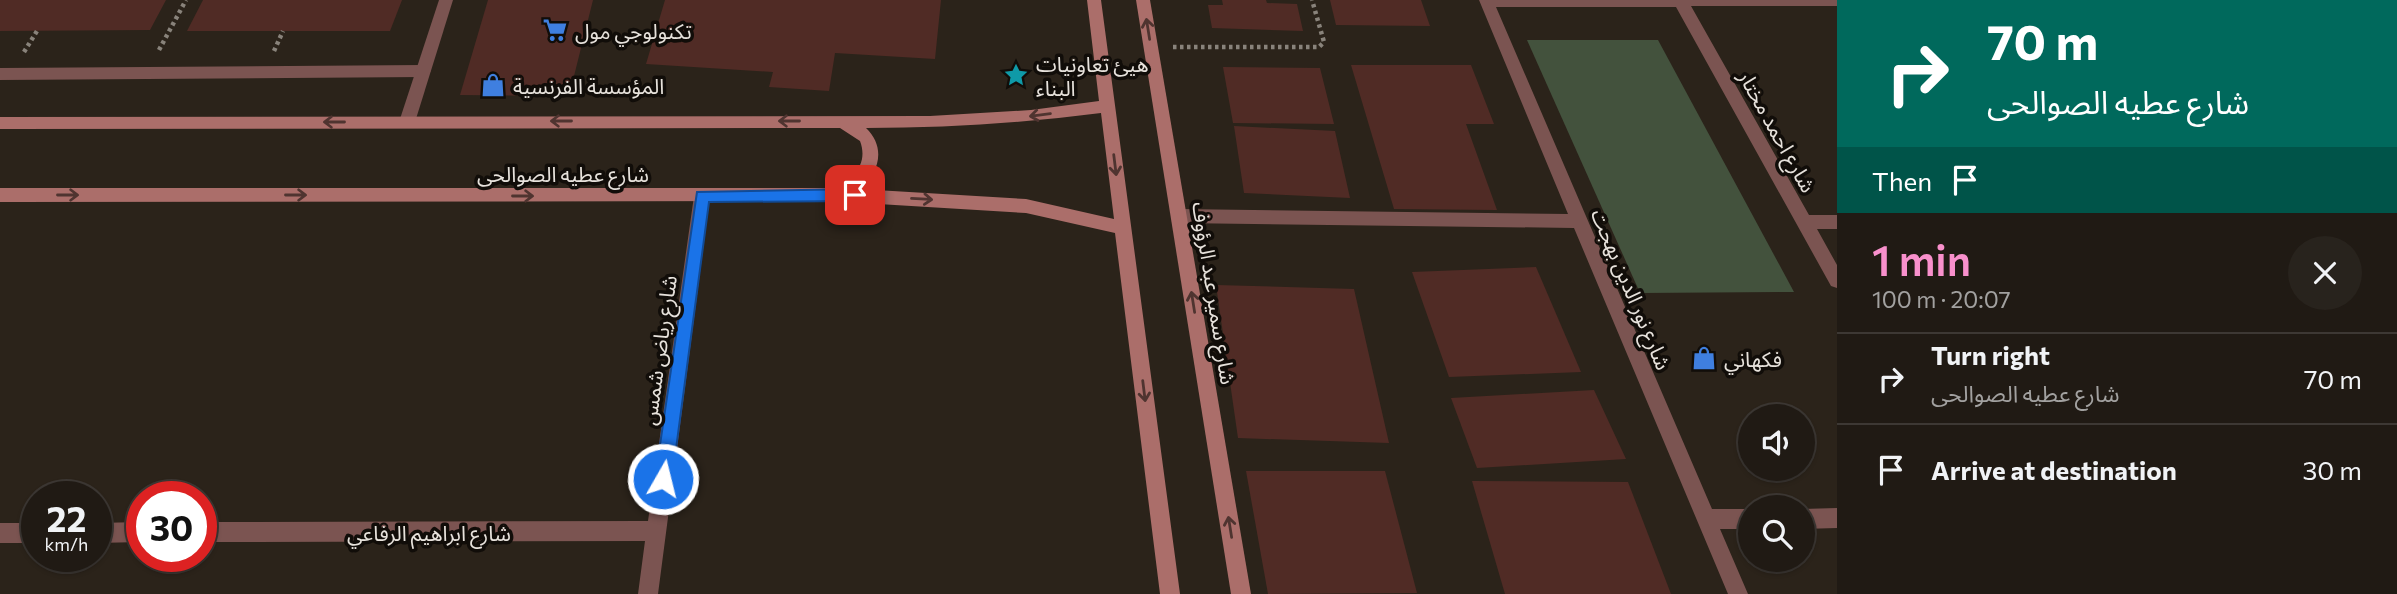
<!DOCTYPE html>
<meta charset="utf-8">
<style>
:root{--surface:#201a14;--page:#28231d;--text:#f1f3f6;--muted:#a2a1a0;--line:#3d3834;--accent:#f890cc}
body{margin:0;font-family:Commissioner,"Noto Sans Arabic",sans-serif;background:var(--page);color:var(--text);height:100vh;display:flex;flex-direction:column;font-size:26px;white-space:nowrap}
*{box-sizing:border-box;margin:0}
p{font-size:23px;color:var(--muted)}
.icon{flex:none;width:38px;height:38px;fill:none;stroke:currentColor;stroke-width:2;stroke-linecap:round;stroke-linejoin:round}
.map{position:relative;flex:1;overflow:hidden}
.drawer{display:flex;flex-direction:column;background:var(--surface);width:560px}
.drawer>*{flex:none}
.banner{background:#00695c;color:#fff;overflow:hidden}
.tools{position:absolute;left:1738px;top:404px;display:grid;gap:14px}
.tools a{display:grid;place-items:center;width:77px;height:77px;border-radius:50%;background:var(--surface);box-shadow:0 2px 5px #0004,0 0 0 2px var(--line);font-size:35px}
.speed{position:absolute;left:21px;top:481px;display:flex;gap:14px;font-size:35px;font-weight:700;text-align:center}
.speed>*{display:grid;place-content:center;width:91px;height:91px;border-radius:50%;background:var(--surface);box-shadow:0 2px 5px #0004,0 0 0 2px var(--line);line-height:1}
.speed small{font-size:18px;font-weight:400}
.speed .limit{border:10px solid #d22;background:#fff;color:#111}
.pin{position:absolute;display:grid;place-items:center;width:60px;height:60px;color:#fff;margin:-30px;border-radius:14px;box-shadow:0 4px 10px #0006}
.me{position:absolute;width:77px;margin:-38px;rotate:8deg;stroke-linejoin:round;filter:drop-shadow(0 0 5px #0008)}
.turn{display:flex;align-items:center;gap:24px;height:147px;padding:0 35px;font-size:32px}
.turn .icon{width:91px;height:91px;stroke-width:2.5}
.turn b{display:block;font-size:49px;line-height:60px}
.then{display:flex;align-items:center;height:66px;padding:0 35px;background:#0003;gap:14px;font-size:26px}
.round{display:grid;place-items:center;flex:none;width:74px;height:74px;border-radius:37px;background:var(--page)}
.head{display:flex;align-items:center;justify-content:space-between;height:119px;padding:0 35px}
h1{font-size:42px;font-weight:600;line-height:52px;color:var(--accent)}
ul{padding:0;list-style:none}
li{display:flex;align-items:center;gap:21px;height:91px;padding:0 35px;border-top:2px solid var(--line)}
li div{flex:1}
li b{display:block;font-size:26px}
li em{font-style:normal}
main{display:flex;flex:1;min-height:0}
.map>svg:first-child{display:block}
.green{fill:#43523d}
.building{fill:#502b25}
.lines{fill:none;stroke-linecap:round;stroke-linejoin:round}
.path{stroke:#89837b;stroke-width:4.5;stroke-dasharray:3.5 3.5;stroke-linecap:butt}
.lane{fill:#7b5451;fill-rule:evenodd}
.street{fill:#7b5451;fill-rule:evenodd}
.secondary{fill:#ab6e6a;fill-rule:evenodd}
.oneway{stroke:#4f3430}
.route{fill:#1a73e8;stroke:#114b97;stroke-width:2}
.labels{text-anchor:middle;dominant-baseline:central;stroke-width:7;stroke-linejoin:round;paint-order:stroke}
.poi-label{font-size:21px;fill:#e7e2dc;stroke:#110d09;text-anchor:start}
.street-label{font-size:21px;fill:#e7e2dc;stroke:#110d09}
</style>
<main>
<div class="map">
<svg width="1837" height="594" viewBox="0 0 1837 594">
<rect width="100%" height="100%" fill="#2b231a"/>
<path class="green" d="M1527,40H1658L1794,292L1640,293Z"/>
<g class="building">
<path d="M0,0H166L150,30L0,31Z"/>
<path d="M203,0H402L390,31H187Z"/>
<path d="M488,0H593L569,96L460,95Z"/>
<path d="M665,0H941L935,59L835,53L829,91L769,87L773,72L646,64Z"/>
<path d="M1222,0H1266L1267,3L1297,4L1303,31L1212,28L1208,5H1223Z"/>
<path d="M1330,0H1421L1430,26L1336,25Z"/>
<path d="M1351,65H1471L1494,124H1466L1497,210L1394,209Z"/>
<path d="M1223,67L1320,68L1334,124L1233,123Z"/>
<path d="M1234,126L1335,131L1350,198L1244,193Z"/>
<path d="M1536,267L1581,372L1449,377L1412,272Z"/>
<path d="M1216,285L1354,289L1389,443L1238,438Z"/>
<path d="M1594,390L1626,459L1477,468L1451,398Z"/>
<path d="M1246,471H1385L1417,593L1268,594Z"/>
<path d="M1472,481L1628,482L1671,594H1505Z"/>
</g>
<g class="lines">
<g class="path">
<path d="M1173,47H1319L1324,42L1312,0"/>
<path d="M159,50L186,0"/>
<path d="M274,51L283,31"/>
<path d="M24,52L37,31"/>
</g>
<path class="lane" d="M423,65L431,71L423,77L0,80V68Z"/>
<g class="street">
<path d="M439,0H453L415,122L407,128L399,122Z"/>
<path d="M1479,0H1837V6H1691L1809,215H1837V229H1817L1837,265V288L1831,286L1676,7H1496L1712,509H1750V529H1720L1748,594H1728L1574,228L1179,223L1173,221L1171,216L1173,211L1179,209L1568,214Z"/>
<path d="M702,189L708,191L710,196L658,594H638L645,541L201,542V522L648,521L694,196L696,191Z"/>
<path d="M1837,508V528L1802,529V509Z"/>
<path d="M142,522V542L96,543V523Z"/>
<rect x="0" y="523" width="37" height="20"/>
</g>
<g class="secondary">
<path d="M1087,0H1101L1180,594H1160L1115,233L1026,213L829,201L0,202V188H832C852,180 869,165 860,141L840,128L0,129V117L930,116L1031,110L1099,101ZM1101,113L1114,219L1026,199L859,189C880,173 886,147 866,128C945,128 1023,123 1101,113Z"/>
<path d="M1136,0H1150L1251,594H1231Z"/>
</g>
</g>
<defs><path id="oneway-shaft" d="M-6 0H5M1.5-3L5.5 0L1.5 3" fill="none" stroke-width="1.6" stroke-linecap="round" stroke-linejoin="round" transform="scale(1.75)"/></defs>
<g class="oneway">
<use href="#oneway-shaft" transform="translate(1148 29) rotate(-99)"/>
<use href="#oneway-shaft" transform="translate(1040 115) rotate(173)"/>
<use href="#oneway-shaft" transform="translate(561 121) rotate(180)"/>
<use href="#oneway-shaft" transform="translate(789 121) rotate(180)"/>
<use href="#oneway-shaft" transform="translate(334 122) rotate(180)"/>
<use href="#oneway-shaft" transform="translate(1115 165) rotate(83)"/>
<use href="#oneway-shaft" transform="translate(68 195)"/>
<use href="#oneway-shaft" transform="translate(296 195)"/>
<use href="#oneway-shaft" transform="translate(523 196)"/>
<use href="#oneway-shaft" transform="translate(922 199) rotate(3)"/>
<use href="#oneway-shaft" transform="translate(1193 302) rotate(-99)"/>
<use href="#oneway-shaft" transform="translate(1144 391) rotate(83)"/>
<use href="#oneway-shaft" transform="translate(1230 527) rotate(-99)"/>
</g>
<path class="route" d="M855,189L863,195L855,201L709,202L672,479L670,485L663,488L657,485L655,479L697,192Z"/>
<defs>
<g id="supermarket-bare" transform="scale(1.89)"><path d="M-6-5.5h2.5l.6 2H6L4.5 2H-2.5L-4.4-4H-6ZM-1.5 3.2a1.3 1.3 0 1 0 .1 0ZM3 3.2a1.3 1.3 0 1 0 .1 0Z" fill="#3f7fe0" stroke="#110d09" stroke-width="2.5" paint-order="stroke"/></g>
<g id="sight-bare" transform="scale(1.89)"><path d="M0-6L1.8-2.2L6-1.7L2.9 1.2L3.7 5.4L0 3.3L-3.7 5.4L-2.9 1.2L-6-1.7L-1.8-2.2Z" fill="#0f9aa8" stroke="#110d09" stroke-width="2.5" paint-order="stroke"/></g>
<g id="shop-bare" transform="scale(1.89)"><path d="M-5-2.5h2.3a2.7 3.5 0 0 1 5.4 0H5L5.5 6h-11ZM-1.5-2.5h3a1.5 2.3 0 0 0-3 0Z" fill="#3f7fe0" stroke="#110d09" stroke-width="2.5" paint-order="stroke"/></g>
</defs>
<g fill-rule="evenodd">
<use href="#supermarket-bare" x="555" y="30"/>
<use href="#sight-bare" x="1016" y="75"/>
<use href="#shop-bare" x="493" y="85"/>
<use href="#shop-bare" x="1704" y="358"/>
</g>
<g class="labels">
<g class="poi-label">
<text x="575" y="30">تكنولوجي مول</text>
<text x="1036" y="63">هيئ تعاونيات<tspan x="1036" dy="24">البناء</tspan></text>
<text x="513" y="85">المؤسسة الفرنسية</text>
<text x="1724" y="358">فكهاني</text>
</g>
<g class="street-label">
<text transform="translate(1778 131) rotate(61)">شارع احمد مختار</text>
<text x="563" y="173">شارع عطيه الصوالحى</text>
<text transform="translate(1632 289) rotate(67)">شارع نور الدين بهجت</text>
<text transform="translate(1215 293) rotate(81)">شارع سمير عبد الرؤوف</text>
<text transform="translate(658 350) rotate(-82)">شارع رياض شمس</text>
<text x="429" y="532">شارع ابراهيم الرفاعي</text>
</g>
</g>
</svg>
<div class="tools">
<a><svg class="icon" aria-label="sound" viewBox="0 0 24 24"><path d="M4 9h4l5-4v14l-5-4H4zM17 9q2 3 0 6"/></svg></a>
<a><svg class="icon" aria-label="search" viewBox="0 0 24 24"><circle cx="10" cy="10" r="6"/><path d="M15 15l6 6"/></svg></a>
</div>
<div class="speed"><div>22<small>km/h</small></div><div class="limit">30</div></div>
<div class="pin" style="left:855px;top:195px;background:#d93025"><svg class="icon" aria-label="arrive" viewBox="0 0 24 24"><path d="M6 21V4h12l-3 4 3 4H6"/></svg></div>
<svg class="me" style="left:663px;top:479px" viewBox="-20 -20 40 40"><circle r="17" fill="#1a73e8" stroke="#fff" stroke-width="3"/><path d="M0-11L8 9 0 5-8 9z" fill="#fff"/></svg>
</div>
<section class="drawer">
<div class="banner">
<div class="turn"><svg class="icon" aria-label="right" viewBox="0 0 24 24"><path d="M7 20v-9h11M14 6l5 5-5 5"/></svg><div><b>70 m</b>شارع عطيه الصوالحى</div></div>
<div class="then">Then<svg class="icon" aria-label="arrive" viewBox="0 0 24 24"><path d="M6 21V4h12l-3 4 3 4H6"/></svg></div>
</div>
<div class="head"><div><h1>1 min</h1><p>100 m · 20:07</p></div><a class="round"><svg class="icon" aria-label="close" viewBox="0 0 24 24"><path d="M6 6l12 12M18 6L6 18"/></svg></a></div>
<ul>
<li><svg class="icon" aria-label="right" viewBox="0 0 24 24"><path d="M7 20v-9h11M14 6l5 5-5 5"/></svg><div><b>Turn right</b><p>شارع عطيه الصوالحى</p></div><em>70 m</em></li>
<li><svg class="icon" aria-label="arrive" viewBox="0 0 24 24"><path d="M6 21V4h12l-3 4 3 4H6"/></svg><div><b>Arrive at destination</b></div><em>30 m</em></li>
</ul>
</section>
</main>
